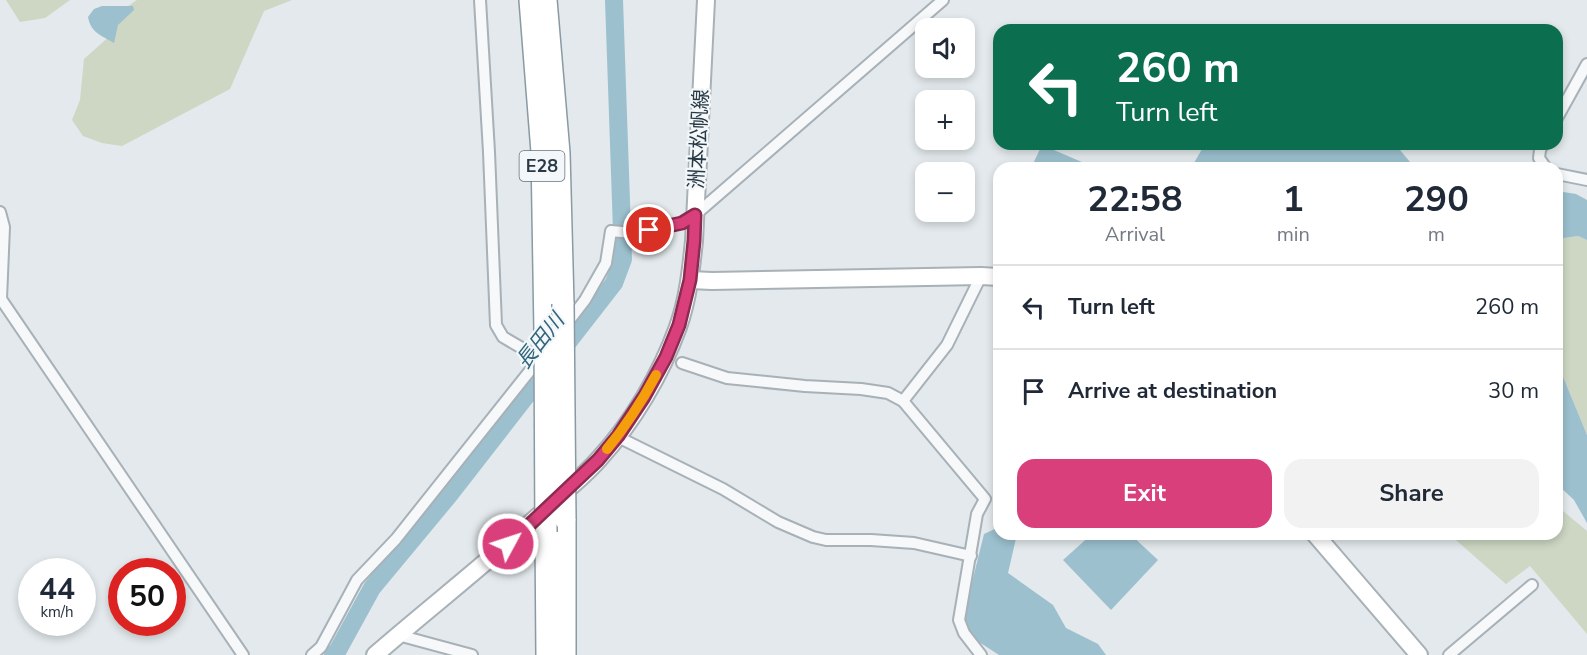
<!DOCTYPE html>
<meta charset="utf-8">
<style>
:root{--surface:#fff;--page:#f2f2f3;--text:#1f2937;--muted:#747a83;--line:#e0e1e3;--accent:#d9407b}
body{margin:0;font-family:"Nunito Sans","Noto Sans JP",sans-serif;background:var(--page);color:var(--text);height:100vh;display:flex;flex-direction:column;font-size:22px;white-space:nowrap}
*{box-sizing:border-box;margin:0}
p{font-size:20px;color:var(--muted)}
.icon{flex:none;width:33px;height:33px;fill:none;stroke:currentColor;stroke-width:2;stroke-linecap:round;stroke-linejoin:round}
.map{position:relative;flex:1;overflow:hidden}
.side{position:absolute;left:993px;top:162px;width:570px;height:378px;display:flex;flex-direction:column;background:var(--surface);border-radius:18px;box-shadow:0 3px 9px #0003}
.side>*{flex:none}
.top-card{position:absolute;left:993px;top:24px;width:570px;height:126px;border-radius:18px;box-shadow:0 3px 9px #0003;background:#0b6e4f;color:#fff;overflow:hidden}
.buttons{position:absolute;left:915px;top:18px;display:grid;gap:12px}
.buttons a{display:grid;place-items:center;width:60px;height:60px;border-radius:12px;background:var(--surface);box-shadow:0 3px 9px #0003;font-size:30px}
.speed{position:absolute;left:18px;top:558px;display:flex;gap:12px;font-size:30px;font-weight:700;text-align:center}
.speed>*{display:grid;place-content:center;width:78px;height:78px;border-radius:50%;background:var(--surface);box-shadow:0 3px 9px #0003;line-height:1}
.speed small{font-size:15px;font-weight:400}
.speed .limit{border:9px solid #d22;background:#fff;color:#111}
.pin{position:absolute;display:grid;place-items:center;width:51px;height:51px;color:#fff;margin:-26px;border:3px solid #fff;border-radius:50%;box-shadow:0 2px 6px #0007}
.me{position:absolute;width:66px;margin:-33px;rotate:50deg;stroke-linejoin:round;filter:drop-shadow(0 0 4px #0008)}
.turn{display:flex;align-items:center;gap:21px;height:126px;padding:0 24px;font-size:27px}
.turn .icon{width:78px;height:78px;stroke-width:2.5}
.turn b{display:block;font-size:42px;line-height:51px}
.eta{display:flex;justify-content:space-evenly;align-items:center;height:102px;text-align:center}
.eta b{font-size:36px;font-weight:700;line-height:42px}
.button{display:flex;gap:12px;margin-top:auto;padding:12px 24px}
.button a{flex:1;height:69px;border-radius:18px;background:var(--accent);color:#fff;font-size:24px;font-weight:700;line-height:69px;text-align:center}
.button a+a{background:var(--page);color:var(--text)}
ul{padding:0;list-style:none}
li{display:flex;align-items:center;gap:18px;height:84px;padding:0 24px;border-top:2px solid var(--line)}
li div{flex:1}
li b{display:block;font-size:22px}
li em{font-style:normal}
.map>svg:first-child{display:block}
.green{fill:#cdd7c3}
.water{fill:#9cc0ce}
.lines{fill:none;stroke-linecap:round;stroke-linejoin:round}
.river{stroke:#9cc0ce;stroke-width:18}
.street-casing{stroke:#a7b1b7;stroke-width:14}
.secondary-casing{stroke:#a7b1b7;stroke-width:20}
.highway-casing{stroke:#899aa4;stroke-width:24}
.street{stroke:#f6f8fa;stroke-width:10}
.secondary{stroke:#fff;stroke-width:16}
.highway{stroke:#fff;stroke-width:21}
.highway-bridge-casing{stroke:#899aa4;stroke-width:24;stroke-linecap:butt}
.highway-bridge{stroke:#fff;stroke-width:21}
.route-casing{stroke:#8d2a50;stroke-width:15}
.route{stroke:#d9407b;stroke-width:10}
.slow{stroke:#f59e0b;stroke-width:10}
.labels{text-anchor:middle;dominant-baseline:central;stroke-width:4.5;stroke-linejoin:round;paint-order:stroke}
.shield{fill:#f3f7f9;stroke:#66737c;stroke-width:1.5}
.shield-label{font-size:18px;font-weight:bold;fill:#293a46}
.street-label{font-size:20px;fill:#293a46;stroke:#f3f7f9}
.water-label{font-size:21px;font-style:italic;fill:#30657d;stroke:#f3f7f9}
</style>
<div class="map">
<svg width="1587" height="655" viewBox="0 0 1587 655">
<rect width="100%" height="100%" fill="#e3e9ec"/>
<g class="green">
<path d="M6,0H70L45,18L20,22Z"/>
<path d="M137,0H292L264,11L230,89L122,146L102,143L83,136L72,120L80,100L84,59L112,34L121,11Z"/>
<path d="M1578,236L1587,240V435L1557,362V239Z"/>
<path d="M1557,506L1587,531V634L1530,566L1506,584L1449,534H1557Z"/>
</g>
<g class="water">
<path d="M102,6H133L134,10L118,25L114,43C101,35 91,33 88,17L94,9Z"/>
<path d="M1205,144H1395L1415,168H1191Z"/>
<path d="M1042,145L1096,168H1031Z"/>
<path d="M1557,191L1576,194L1587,200V240L1578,236L1557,239Z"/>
<path d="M1557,362L1587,435V523L1574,500L1557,484Z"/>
<path d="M999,527V534H1017L1008,573L1053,605L1066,628L1098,644L1106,655H999L979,642L961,627L984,534Z"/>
<path d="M1092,534H1130L1158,560L1111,610L1063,560Z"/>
</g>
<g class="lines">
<path class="river" d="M333,655L338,650L372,588L450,494L614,283L623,259L614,0"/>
<g class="street-casing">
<g id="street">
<path d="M480,0L489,152L496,325L503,337L539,358"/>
<path d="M1557,118L1587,64"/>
<path d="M1543,144L1540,150L1539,158L1546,168"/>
<path d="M1557,174L1587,180"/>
<path d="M0,212L4,227L1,299L243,655"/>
<path d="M565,326L585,300L606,263L611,231L632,233L682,223L695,215L943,0"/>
<path d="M682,363L727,378L805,386L861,389L888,393L903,401L985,499L977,514L959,620L964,633L981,655"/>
<path d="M903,401L947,345L981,276"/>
<path d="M618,437L723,489L778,522L813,537L826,540H871L914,543L971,556"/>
<path d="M398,635L472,655"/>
<path d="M312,655L321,647L357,580L396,539L544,353"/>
<path d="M1449,655L1532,585"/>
</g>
</g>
<g class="secondary-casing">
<g id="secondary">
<path d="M690,280L712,281L981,276L999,277"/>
<path d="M1315,534L1419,655"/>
<path d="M375,655C436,602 500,553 559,497C572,485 587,473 599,459C633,422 661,374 678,327C688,299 691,270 694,241L706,0"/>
</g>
</g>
<g class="highway-casing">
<g id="highway">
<path d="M530,0L542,152L545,333"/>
<path d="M546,0L559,153L563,304"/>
<path d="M565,519V655"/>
<path d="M546,532L547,655"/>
</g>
</g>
<use href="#street" class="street"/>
<use href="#secondary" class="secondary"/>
<use href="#highway" class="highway"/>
<g class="highway-bridge-casing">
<g id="highway-bridge">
<path d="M563,304L565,519"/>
<path d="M545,333L546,532"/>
</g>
</g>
<use href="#highway-bridge" class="highway-bridge"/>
</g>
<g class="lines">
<g class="route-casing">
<path id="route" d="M508,544L526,528L598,460L618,436L644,397L666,357L679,325L690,280L694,241L695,215L682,223L649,230"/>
</g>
<use href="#route" class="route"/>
<path class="slow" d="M607,449C626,426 642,401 656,375"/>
</g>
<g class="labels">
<rect class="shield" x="519.5" y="151" width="45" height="30" rx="4.5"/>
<g class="shield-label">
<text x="542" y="166">E28</text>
</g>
<g class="street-label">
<text transform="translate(699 139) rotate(-87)">洲本松帆線</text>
</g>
<g class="water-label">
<text transform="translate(540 341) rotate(-52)">長田川</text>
</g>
</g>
</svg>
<div class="buttons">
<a><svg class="icon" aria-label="sound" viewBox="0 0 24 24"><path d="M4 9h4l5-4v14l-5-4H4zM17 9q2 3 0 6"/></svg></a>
<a>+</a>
<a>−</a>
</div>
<div class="speed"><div>44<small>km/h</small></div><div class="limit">50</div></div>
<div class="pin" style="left:649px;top:230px;background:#d93025"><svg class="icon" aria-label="arrive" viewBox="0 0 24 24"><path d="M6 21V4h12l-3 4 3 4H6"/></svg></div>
<svg class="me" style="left:508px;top:544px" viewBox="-20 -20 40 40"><circle r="17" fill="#d9407b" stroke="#fff" stroke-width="3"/><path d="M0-11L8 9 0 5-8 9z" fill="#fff"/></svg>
<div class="top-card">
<div class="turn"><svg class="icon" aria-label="left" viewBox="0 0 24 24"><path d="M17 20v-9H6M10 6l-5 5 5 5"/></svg><div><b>260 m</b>Turn left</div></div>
</div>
<section class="side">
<div class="eta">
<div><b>22:58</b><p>Arrival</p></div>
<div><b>1</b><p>min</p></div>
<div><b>290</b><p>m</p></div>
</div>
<ul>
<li><svg class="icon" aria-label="left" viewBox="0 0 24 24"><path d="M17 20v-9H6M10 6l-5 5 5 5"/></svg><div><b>Turn left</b></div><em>260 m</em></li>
<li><svg class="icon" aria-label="arrive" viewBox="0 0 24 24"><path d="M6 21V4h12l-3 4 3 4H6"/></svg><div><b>Arrive at destination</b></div><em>30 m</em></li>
</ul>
<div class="button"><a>Exit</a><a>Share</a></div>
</section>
</div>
